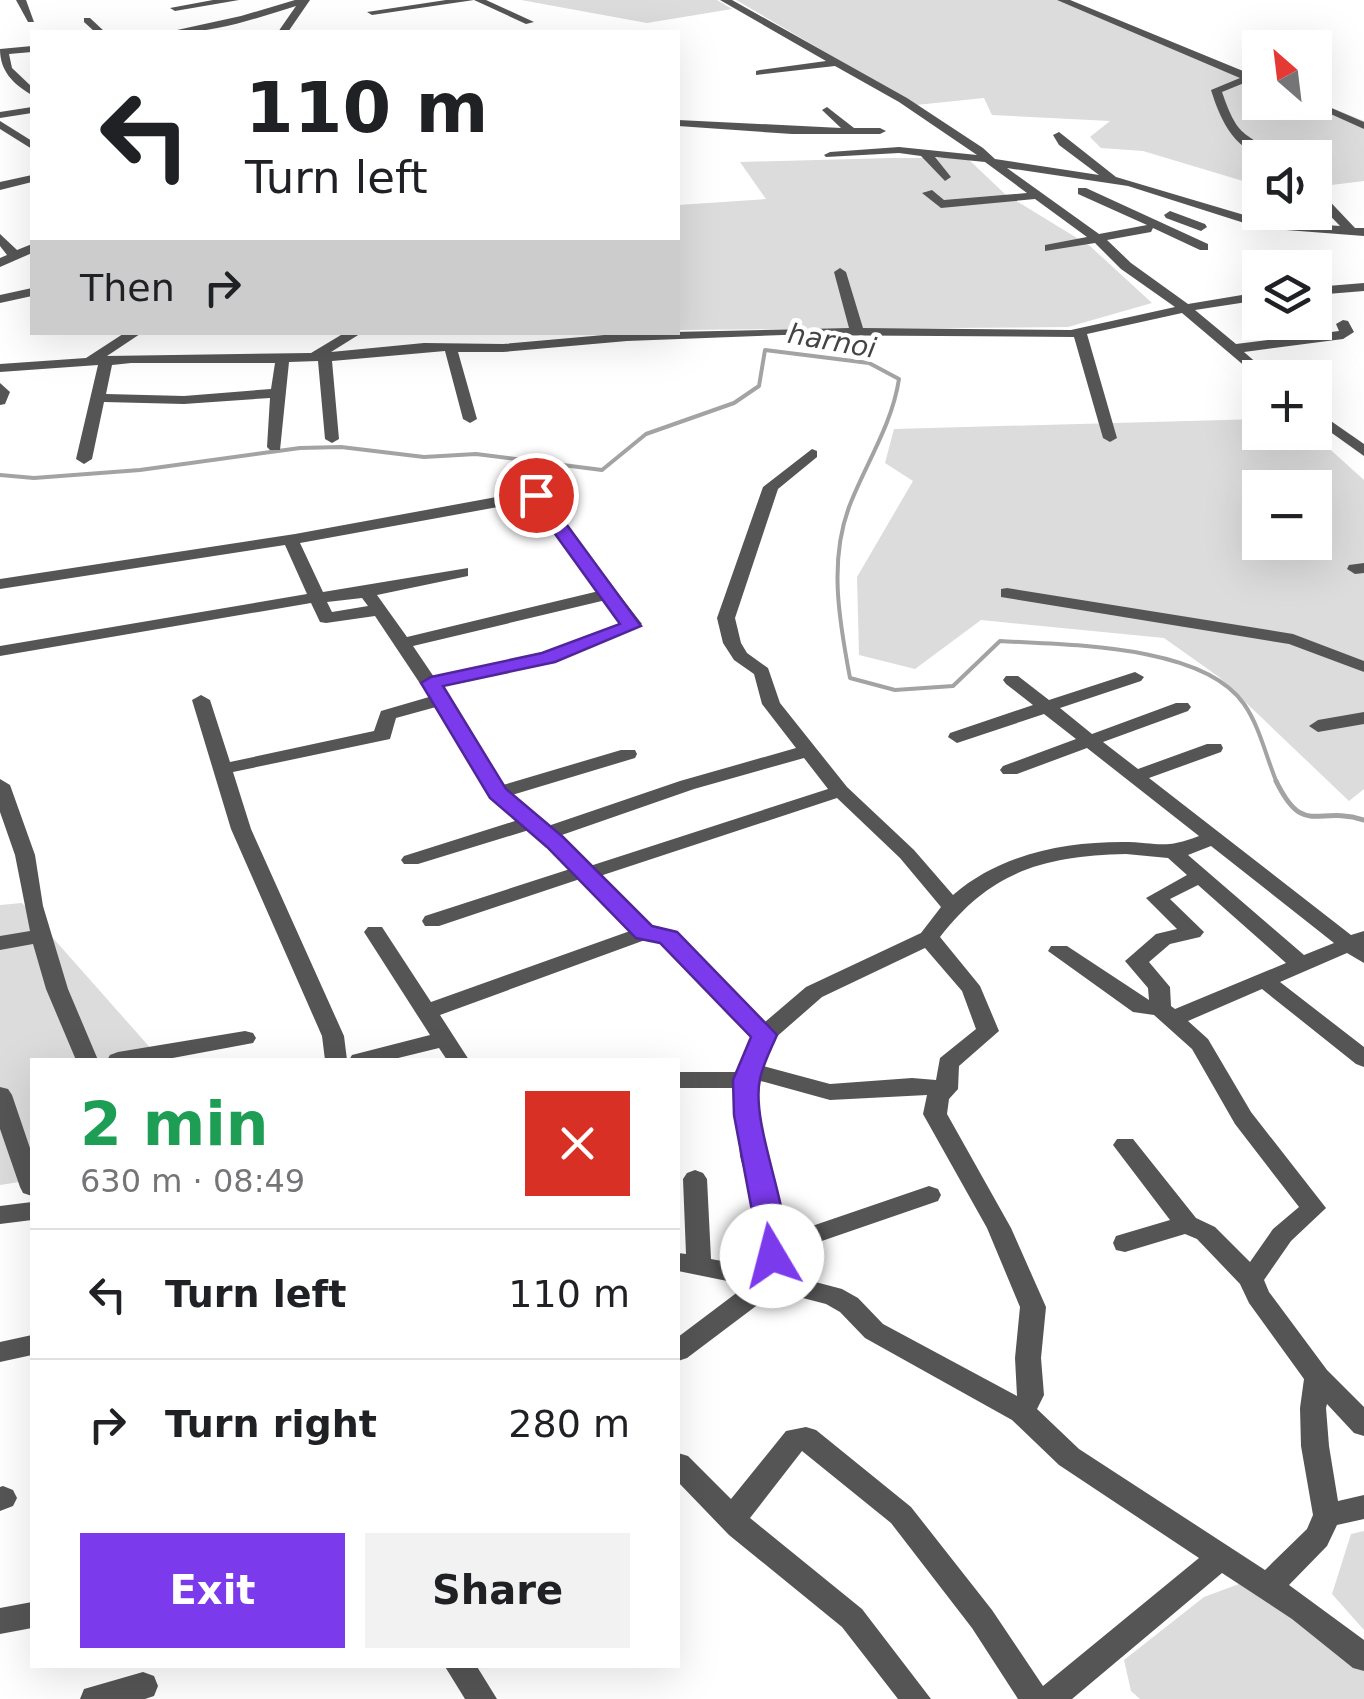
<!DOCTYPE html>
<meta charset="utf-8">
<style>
:root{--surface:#fff;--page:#f2f2f2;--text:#202124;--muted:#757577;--line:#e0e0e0;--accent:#7c3aed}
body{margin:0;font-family:"DejaVu Sans",sans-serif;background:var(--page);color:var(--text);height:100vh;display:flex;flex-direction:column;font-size:38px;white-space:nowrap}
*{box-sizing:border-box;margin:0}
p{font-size:32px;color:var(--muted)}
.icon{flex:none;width:55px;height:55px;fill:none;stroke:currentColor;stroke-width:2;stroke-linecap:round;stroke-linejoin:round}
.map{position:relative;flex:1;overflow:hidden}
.drawer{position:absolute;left:30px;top:1058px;width:650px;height:610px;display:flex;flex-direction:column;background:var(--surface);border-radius:0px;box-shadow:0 10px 40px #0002}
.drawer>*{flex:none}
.top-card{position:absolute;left:30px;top:30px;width:650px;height:305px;border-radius:0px;box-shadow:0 10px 40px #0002;background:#fff;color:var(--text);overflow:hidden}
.needle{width:65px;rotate:332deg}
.tools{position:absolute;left:1242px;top:30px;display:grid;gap:20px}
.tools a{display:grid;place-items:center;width:90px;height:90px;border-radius:0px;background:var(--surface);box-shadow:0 10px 40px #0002;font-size:50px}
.pin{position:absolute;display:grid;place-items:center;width:85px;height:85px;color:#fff;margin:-42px;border:5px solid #fff;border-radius:50%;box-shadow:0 2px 10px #0007}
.me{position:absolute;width:110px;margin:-55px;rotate:352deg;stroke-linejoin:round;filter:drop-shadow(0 0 8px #0008)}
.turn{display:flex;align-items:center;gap:35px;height:210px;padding:0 50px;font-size:45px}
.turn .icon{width:130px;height:130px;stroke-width:2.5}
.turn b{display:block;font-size:70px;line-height:85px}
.then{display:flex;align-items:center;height:95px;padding:0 50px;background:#0003;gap:20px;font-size:38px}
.round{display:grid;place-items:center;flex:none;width:105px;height:105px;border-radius:0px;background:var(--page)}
.overview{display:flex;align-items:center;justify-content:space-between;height:170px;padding:0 50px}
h1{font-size:60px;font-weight:700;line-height:75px;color:#1e9e55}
.cta{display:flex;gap:20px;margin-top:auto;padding:20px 50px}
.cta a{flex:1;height:115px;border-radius:0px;background:var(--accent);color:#fff;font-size:40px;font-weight:700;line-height:115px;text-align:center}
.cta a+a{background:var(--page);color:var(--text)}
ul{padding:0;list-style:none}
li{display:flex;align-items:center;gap:30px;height:130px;padding:0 50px;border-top:2px solid var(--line)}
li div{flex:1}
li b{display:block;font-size:38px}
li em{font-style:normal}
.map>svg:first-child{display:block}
.green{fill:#dcdcdc;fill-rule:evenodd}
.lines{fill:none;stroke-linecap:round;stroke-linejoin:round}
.stream-far1{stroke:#a3a3a3;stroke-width:4}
.stream{stroke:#a3a3a3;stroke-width:5}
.minor{fill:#555;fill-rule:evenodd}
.route{fill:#7c3aed;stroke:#51269a;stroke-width:2.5}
.labels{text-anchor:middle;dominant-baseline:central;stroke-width:9;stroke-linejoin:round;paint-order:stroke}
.water-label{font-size:28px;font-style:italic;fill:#444;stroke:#fff}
</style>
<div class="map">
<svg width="1364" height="1699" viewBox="0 0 1364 1699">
<rect width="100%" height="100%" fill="#fff"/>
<g class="green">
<path d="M521,0H717L732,9L647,23Z"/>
<path d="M736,0H1070L1260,78V102L1315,101L1364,121V181L1315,187V158H1260V183L1243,181L1143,151L1101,148L1090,137L1110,121L992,115L984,98L916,105Z"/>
<path d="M891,158H967L1005,194L1090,246L1152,303L1068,327L678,330V205L766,199L740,162Z"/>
<path d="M1260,419V432L1312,433L1364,480V789L1349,801L1219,677L1164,638L981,620L915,669L859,655L857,577L913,481L885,463L894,429ZM1260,488H1315V542H1260Z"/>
<path d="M22,903L161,1060H32V1180L0,1185V905Z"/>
<path d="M1364,1531V1630L1332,1594L1351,1534Z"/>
<path d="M1239,1584L1364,1665V1699H1140L1131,1691L1124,1660L1204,1597Z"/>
</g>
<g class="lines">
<path class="stream-far1" d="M0,475L34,478L140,470L300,448L341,447L424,457L476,454L602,470L646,434L734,403L759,386L765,350L869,363L899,379C892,424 868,460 851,502C828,558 839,620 850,678L895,690L953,686L1000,641C1065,645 1203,644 1244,704C1260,727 1266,757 1277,783"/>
<path class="stream" d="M1276,781C1304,838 1316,805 1364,820"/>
<g class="minor">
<path d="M16,0H26L34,22H28Z"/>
<path d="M213,0H239L175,11L170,8Z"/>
<path d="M295,0H310L288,32H278L296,6C256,18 211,35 168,32L241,16Z"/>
<path d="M446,0H486L534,22L526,24L474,0L372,15L367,12Z"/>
<path d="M720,0H732L907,98L983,148L995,159L1099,175L1059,145L1053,135L1059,132L1116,177L1261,220L1340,226L1315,200V189L1319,190L1355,228H1364V236L1260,228L1128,186L1007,168L1099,234L1147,225L1078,194V188H1086L1208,244V250H1200L1153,228L1151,232L1107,240L1131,263L1188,304L1260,292V300L1195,310L1236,344L1339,331L1336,324L1343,320L1348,321L1354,332L1343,339L1244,352L1274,378L1260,379L1182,313L1087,334L1117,438L1110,442L1103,438L1074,337L783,335L627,341L503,352H458L477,419L470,423L463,419L445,351L332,361L339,439L332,443L325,439L318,361L289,362L280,450H270L267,447L270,398L184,404L104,402L92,459L84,464L76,459L98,365L0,372V364L86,358L126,332H143L107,356L311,353L346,332H363L331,352L424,343L503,344L627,333L849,328L834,272L840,268L846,272L863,328L1071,330L1175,307L1121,269L1095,243L1045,251V245L1087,237L1035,199L941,208L922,193L932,190L944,200L1027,193L985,162L935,157L951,177L945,181L921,156L899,153L826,157L824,155L830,152L899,147L977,155L899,102L835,66L756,75V71L760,70L826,61ZM131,363H275L271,389L184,396L106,394L112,365Z"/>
<path d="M1057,0H1070L1260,78V85L1249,81L1222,92C1239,141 1243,129 1280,158C1238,158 1222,125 1211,90L1240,78Z"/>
<path d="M84,18H90L105,32H95L84,22Z"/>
<path d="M32,46V52L9,54L12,68L32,87V95C13,84 0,71 0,49Z"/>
<path d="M1315,101L1364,122V129L1304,102Z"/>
<path d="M32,107V113L0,118V112Z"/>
<path d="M827,107L854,128H880L886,131L880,134H792L678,126V120L841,128L822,110Z"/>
<path d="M0,121L32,141V149L0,129Z"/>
<path d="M32,175V182L0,190V182Z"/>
<path d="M1170,211L1205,224L1207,227L1201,231L1166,218L1164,215Z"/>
<path d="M0,234L17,250L32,244V253L0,267V258L7,255L0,246Z"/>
<path d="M1364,283V291L1315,295V287Z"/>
<path d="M32,288V296L0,303V295Z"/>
<path d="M0,383L10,392L5,404L0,405Z"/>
<path d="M1315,410L1364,444V456L1315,421Z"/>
<path d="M812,449L817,451V457L778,489L735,618L741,643L747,653L768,668L780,703L847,787L914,850L953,895C999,855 1062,842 1122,842C1158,842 1163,850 1199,836L1087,748L1017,774H1003L1000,770L1003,766L1076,739L1044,714L957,743L948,737L950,733L1033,705L1006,684L1003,680L1006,676H1018L1049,700L1135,672L1144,677L1141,681L1060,708L1092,734L1176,703H1188L1191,707L1188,711L1103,742L1138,769L1207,744H1221L1223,748L1221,752L1149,778L1351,935L1364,931V963L1347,953L1280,982L1364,1047V1067L1356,1064L1262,989L1188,1021L1208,1039L1251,1112L1326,1208L1291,1241L1264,1280L1269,1292L1327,1370L1364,1407V1436L1354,1433L1327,1404L1326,1408L1329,1446L1338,1501L1364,1495V1519L1337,1525L1327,1546L1289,1585L1364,1640V1671L1353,1668L1292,1619L1222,1573L1072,1699H1018L972,1628L891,1523L802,1451L750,1518L862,1609L931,1699H898L842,1627L729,1535L678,1482V1453L688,1456L731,1499L786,1431L806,1427L816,1430L911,1507L992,1610L1043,1686L1199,1558L1059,1465L1012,1420L865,1338L840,1312L826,1304L776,1291L687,1358L678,1361V1337L747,1285L678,1271V1253L686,1254L683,1179L687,1173L695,1170L703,1173L707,1179L711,1259L759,1268L760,1233L740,1156L735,1088H678V1072H738L752,1036L661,943L645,940L440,1015L469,1060H447L439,1048L390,1060H349L352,1055L430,1035L364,932L368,927H382L431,1002L630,931L580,879L439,926H425L422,921L425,916L570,869L529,830L418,864H404L401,860L404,856L518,820L491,797L436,707L396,718L390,739L233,772L251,829L344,1036L347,1060H325L322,1036L231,829L192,700L201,695L210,700L230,762L374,731L381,711L429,697L375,616L326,623L320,622L311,603L0,656V646L307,594L285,545L0,589V579L295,534L524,492L512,476L520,471L525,473L642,624L554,662L440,686L503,785L621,750H635L637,754L635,758L512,795L548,826L680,781L796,748L762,704L754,674L734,660L723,643L717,618L763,487ZM531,501L599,591L407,637L377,595L468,576V568L323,592L300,543ZM362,598L368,606L332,612L327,602ZM606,600L623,622L543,654L434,677L413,646ZM804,758L828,789L590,866L559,836L694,789ZM837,798L900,858L941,907L921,933L806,987L765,1022L675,932L651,927L600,876ZM1211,846L1334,943L1304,955L1188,855ZM1126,854L1168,858L1187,875L1146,898L1177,929L1156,934L1125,961L1148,988L1149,1000L1067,946H1051L1048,951L1133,1012L1154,1015L1192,1049L1235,1124L1299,1207L1273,1229L1250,1262L1215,1227L1196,1218L1133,1139H1117L1113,1145L1170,1220L1116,1236L1113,1243L1116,1250L1125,1252L1185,1234L1197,1239L1240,1284L1249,1303L1304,1379L1300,1408L1301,1446L1313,1515L1307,1529L1265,1570L1079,1449L1037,1409L1044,1395L1041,1358L1046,1307L1011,1228L947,1114L949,1099L958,1089L959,1066L999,1031L980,986L940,937C991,871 1044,856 1126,854ZM1198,885L1286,963L1175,1009L1171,1006L1170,987L1149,962L1170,944L1200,937L1204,932L1170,899ZM925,948L962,991L976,1029L940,1058L936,1080L912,1078L830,1084L763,1066L774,1039L822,997ZM757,1080L830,1100L927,1095L923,1114L987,1228L1020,1307L1015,1358L1017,1396L883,1324L858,1298L842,1289L785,1274L784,1242L816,1243L938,1201L941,1195L938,1189L929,1186L815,1225L782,1224L764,1156Z"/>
<path d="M1364,563V573L1355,574L1347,569L1349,565Z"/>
<path d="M1007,588L1293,634L1364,661V672L1289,644L1001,597V589Z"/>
<path d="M1364,712V724L1318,732L1309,726L1318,720Z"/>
<path d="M0,779L10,785L35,855L43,906L68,989L98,1060H76L46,989L33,944L0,950V936L30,931L15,855L0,812Z"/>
<path d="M245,1031L253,1033L256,1038L253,1043L162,1060H107L110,1055L118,1052Z"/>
<path d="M0,1087L8,1089L12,1095L32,1154V1196L23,1193L20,1187L0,1129Z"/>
<path d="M32,1202V1220L0,1224V1206Z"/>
<path d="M32,1335V1355L0,1362V1342Z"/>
<path d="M3,1486L13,1490L17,1498L13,1506L0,1511V1487Z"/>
<path d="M32,1602V1628L0,1634V1608Z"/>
<path d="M444,1665H476L497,1699H465Z"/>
<path d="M143,1672L154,1676L158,1686L154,1696L145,1699H80L84,1689Z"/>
</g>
</g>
<path class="route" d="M536,489L542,491L641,626L555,662L443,686L506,789L563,837L652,926L677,932L777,1035C771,1049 763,1064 760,1079C749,1129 801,1230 782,1264L772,1267L762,1264L734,1115L733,1080L751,1037L660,943L636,938L547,847L490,798L421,683L431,677L542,653L620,624L527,495Z"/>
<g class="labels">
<g class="water-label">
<text transform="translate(832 341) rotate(10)">harnoi</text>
</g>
</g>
</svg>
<div class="tools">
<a><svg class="needle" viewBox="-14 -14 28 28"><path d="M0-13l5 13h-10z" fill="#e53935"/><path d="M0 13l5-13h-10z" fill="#757577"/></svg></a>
<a><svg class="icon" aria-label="sound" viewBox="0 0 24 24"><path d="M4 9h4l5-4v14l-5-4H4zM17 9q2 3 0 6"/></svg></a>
<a><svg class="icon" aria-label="layers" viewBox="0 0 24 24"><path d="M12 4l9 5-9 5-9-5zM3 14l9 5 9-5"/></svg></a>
<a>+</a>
<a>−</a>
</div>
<div class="pin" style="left:536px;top:495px;background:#d93025"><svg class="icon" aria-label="arrive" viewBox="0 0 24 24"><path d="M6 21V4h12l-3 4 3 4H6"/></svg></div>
<svg class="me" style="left:772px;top:1256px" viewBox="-20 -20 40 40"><circle r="19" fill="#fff"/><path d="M0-13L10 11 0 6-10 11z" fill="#7c3aed"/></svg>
<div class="top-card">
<div class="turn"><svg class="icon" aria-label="left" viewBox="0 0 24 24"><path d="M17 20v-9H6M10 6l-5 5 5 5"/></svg><div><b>110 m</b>Turn left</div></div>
<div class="then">Then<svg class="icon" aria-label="right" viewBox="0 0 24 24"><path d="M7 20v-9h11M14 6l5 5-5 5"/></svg></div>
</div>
<section class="drawer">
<div class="overview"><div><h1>2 min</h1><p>630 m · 08:49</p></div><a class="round" style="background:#d93025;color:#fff"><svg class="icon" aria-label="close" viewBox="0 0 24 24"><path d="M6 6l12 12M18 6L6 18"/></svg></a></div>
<ul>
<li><svg class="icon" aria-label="left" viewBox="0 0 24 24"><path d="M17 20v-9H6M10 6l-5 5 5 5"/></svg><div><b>Turn left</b></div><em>110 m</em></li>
<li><svg class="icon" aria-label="right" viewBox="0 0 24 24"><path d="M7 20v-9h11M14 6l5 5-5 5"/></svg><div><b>Turn right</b></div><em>280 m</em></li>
</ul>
<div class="cta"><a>Exit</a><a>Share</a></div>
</section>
</div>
